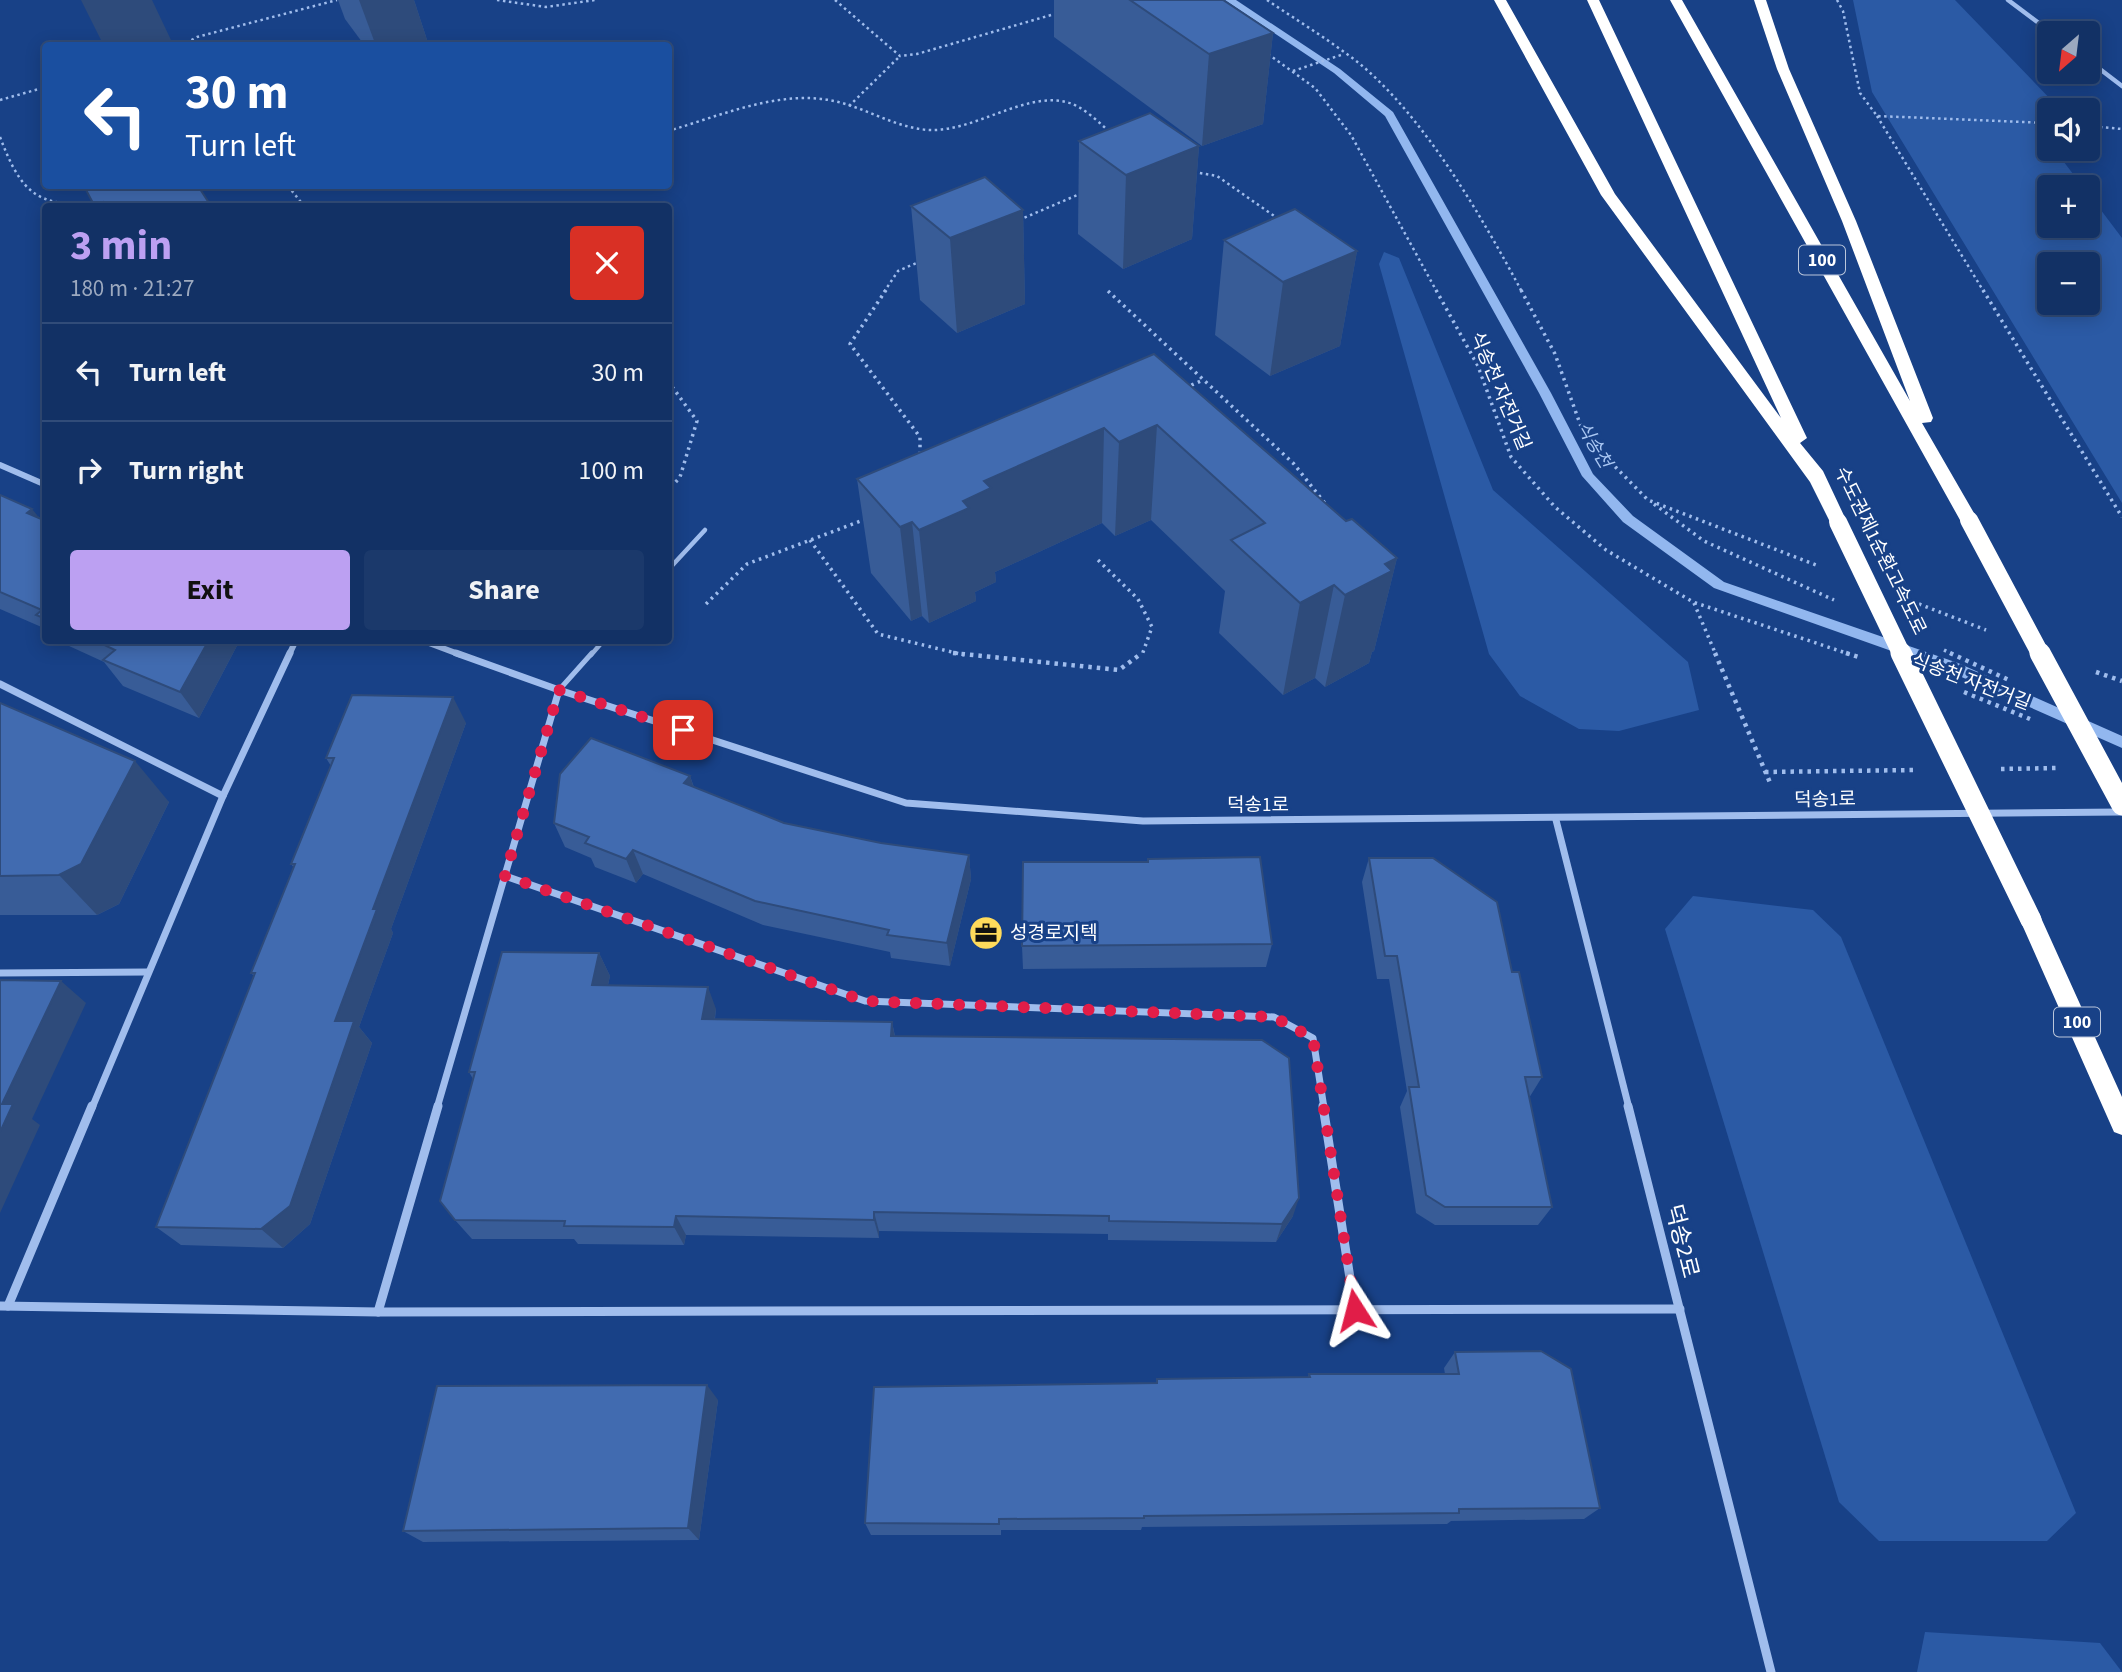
<!DOCTYPE html>
<meta charset="utf-8">
<style>
:root{--surface:#123165;--page:#1b396b;--text:#f1f3f6;--muted:#9ca9bf;--line:#314c79;--accent:#bca0f2}
body{margin:0;font-family:"Source Sans 3","Noto Sans KR",sans-serif;background:var(--page);color:var(--text);height:100vh;display:flex;flex-direction:column;font-size:26px;white-space:nowrap}
*{box-sizing:border-box;margin:0}
p{font-size:23px;color:var(--muted)}
.icon{flex:none;width:38px;height:38px;fill:none;stroke:currentColor;stroke-width:2;stroke-linecap:round;stroke-linejoin:round}
.map{position:relative;flex:1;overflow:hidden}
.details{position:absolute;left:42px;top:203px;width:630px;height:441px;display:flex;flex-direction:column;background:var(--surface);border-radius:7px;box-shadow:0 4px 18px #0003,0 0 0 2px var(--line)}
.details>*{flex:none}
.guide{position:absolute;left:42px;top:42px;width:630px;height:147px;border-radius:7px;box-shadow:0 4px 18px #0003,0 0 0 2px var(--line);background:#1a4fa0;color:#fff;overflow:hidden}
.needle{width:46px;rotate:208deg}
.fabs{position:absolute;left:2037px;top:21px;display:grid;gap:14px}
.fabs a{display:grid;place-items:center;width:63px;height:63px;border-radius:7px;background:var(--surface);box-shadow:0 4px 18px #0003,0 0 0 2px var(--line);font-size:35px}
.pin{position:absolute;display:grid;place-items:center;width:60px;height:60px;color:#fff;margin:-30px;border-radius:14px;box-shadow:0 4px 10px #0006}
.me{position:absolute;width:77px;margin:-38px;rotate:351deg;stroke-linejoin:round;filter:drop-shadow(0 0 5px #0008)}
.turn{display:flex;align-items:center;gap:24px;height:147px;padding:0 28px;font-size:32px}
.turn .icon{width:91px;height:91px;stroke-width:2.5}
.turn b{display:block;font-size:49px;line-height:60px}
.round{display:grid;place-items:center;flex:none;width:74px;height:74px;border-radius:7px;background:var(--page)}
.headline{display:flex;align-items:center;justify-content:space-between;height:119px;padding:0 28px}
h1{font-size:42px;font-weight:700;line-height:52px;color:var(--accent)}
.button{display:flex;gap:14px;margin-top:auto;padding:14px 28px}
.button a{flex:1;height:80px;border-radius:7px;background:var(--accent);color:#111;font-size:28px;font-weight:700;line-height:80px;text-align:center}
.button a+a{background:var(--page);color:var(--text)}
ul{padding:0;list-style:none}
li{display:flex;align-items:center;gap:21px;height:98px;padding:0 28px;border-top:2px solid var(--line)}
li div{flex:1}
li b{display:block;font-size:26px}
li em{font-style:normal}
.map>svg:first-child{display:block}
.green{fill:#2b5aa5;fill-rule:evenodd}
.lines{fill:none;stroke-linecap:round;stroke-linejoin:round}
.stream{fill:#92b7ef;fill-rule:evenodd}
.path-far2{stroke:#a0bded;stroke-width:2.5;stroke-dasharray:2.5 3.5;stroke-linecap:butt}
.path-far1{stroke:#a0bded;stroke-width:3.5;stroke-dasharray:2.5 4.5;stroke-linecap:butt}
.path{stroke:#a0bded;stroke-width:4.5;stroke-dasharray:3.5 5;stroke-linecap:butt}
.service-far1{stroke:#a0bded;stroke-width:4.5}
.service{stroke:#a0bded;stroke-width:5}
.minor-far3{stroke:#a0bded;stroke-width:4.5}
.minor-far2{stroke:#a0bded;stroke-width:6}
.minor-far1{stroke:#a0bded;stroke-width:7}
.minor{stroke:#a0bded;stroke-width:9}
.motorway{fill:#fff;fill-rule:evenodd}
.motorway-bridge-far1{stroke:#fff;stroke-width:18}
.motorway-bridge{stroke:#fff;stroke-width:21}
.wall{fill:#385c97}
.shaded-wall{fill:#2e4b7b}
.building{fill:#416bb0;stroke:#2e4b7b;stroke-width:2}
.route{stroke:#e11d48;stroke-width:12;stroke-dasharray:0 21.6}
.labels{text-anchor:middle;dominant-baseline:central;stroke-width:6;stroke-linejoin:round;paint-order:stroke}
.shield{fill:#184187;stroke:#bac6db;stroke-width:2}
.shield-label{font-size:18px;font-weight:bold;fill:#fff}
.far-water-label{font-size:18px;font-style:italic;fill:#abc8f4;stroke:#184187}
.street-label{font-size:19px;fill:#fff;stroke:#184187}
.poi-label{font-size:19px;fill:#fff;stroke:#184187;text-anchor:start}
.near-street-label{font-size:23px;fill:#fff;stroke:#184187}
</style>
<div class="map">
<svg width="2122" height="1672" viewBox="0 0 2122 1672">
<rect width="100%" height="100%" fill="#184187"/>
<g class="green">
<path d="M1853,0H1955L2057,106L2033,122L2049,143V149H2054L2083,187H2049V226H2088V193L2122,238V503L1872,92ZM2049,264H2088V303H2049Z"/>
<path d="M1384,252L1399,258L1493,490L1688,662L1699,710L1619,731L1579,729L1520,696L1489,654L1379,264Z"/>
<path d="M1693,896L1813,910L1841,937L2076,1513L2047,1541H1879L1839,1502L1665,929Z"/>
<path d="M1925,1632L2100,1643L2122,1672H1917Z"/>
</g>
<g class="lines">
<path class="stream" d="M1225,0H1236L1340,69L1393,112L1551,393L1593,474L1633,516L1724,582L1958,663L2122,736V748L1948,671L1714,588L1623,522L1582,476L1539,393L1385,116L1334,73Z"/>
<g class="path-far2">
<path d="M497,0L546,7L595,0"/>
<path d="M835,0L900,56L917,54L1058,13"/>
<path d="M1267,0C1298,21 1331,41 1360,64C1425,118 1482,217 1522,292"/>
<path d="M1837,0L1843,11L1860,93L1877,116L2049,123"/>
<path d="M181,46L197,37L337,0"/>
<path d="M1268,54L1315,88L1351,135L1437,292"/>
<path d="M1293,71L1344,54"/>
<path d="M0,100L46,87"/>
<path d="M849,106L900,56"/>
<path d="M1877,116L1984,292"/>
<path d="M2088,126L2122,129"/>
<path d="M668,131C720,116 780,89 834,101C867,108 897,129 931,130C975,131 1025,92 1066,102C1083,106 1097,121 1110,132"/>
<path d="M0,137C21,192 36,208 97,203"/>
<path d="M1194,172L1217,176L1280,220"/>
<path d="M288,186L304,206"/>
<path d="M196,189L222,186"/>
<path d="M1019,220L1082,193"/>
<path d="M884,292L898,271L921,261"/>
</g>
<g class="path-far1">
<path d="M886,290L850,344L920,437V458"/>
<path d="M1436,290L1478,366L1511,457L1555,507L1606,550L1693,602L1852,655"/>
<path d="M1521,290L1555,354L1584,435L1648,500L1816,565"/>
<path d="M1983,290L2122,517"/>
<path d="M1108,291L1294,464L1327,506"/>
<path d="M668,381L697,421L680,477L668,491"/>
<path d="M1185,388L1203,380"/>
<path d="M1654,504L1704,541L1834,600"/>
<path d="M810,540L878,634L964,655"/>
<path d="M1098,560L1138,599L1152,627L1142,655"/>
<path d="M1694,603L1716,655"/>
<path d="M706,604L747,564L866,519"/>
<path d="M1919,604L1986,630"/>
<path d="M1944,650L1954,655"/>
</g>
<g class="path">
<path d="M953,653L1119,670L1142,653"/>
<path d="M1715,653L1771,785"/>
<path d="M1846,653L1862,658"/>
<path d="M1950,653L2009,680"/>
<path d="M2096,672L2122,681"/>
<path d="M1964,692L2030,719"/>
<path d="M2001,769L2058,768"/>
<path d="M1765,772L1915,770"/>
</g>
<g class="service-far1">
<path d="M668,570L705,530"/>
<path d="M591,655L604,640"/>
</g>
<path class="service" d="M559,690L592,653"/>
<g class="minor-far3">
<path d="M2008,0L2052,33"/>
<path d="M2088,60L2122,86"/>
</g>
<g class="minor-far2">
<path d="M0,465L46,485"/>
<path d="M421,640L461,655"/>
<path d="M289,655L296,640"/>
</g>
<g class="minor-far1">
<path d="M456,653L559,690L906,803L1143,821L2122,812"/>
<path d="M0,684L223,796"/>
<path d="M1556,820L1629,1108"/>
<path d="M505,876L865,1001L1274,1017L1313,1038L1324,1108"/>
<path d="M0,973L148,972"/>
<path d="M92,1108L223,796L290,653"/>
<path d="M437,1108L559,690"/>
</g>
<g class="minor">
<path d="M1323,1106L1355,1310"/>
<path d="M1628,1106L1771,1672"/>
<path d="M0,1306L378,1312L1680,1309"/>
<path d="M8,1306L92,1106"/>
<path d="M378,1312L438,1106"/>
</g>
<g class="motorway">
<path d="M1494,0H1506L1615,194L1781,418L1587,0H1599L1807,438L1800,443L1823,471L1847,522L1844,526H1832L1810,482L1601,195Z"/>
<path d="M1670,0H1682L1910,401L1842,221L1777,69L1754,0H1766L1789,69L1856,221L1933,418L1931,422L1922,423L1978,520L1975,524L1969,526L1960,520Z"/>
<path d="M2031,911L2039,913L2042,920L2122,1097V1135L2114,1132L2020,920L2023,913Z"/>
</g>
<g class="motorway-bridge-far1">
<path d="M1969,520L2041,655"/>
<path d="M1838,522L1902,655"/>
</g>
<g class="motorway-bridge">
<path d="M1901,653L2031,920"/>
<path d="M2040,653L2122,805"/>
</g>
</g>
<g class="wall">
<path d="M338,0H414L429,46H365L345,19Z"/>
<path d="M1054,0H1223L1273,33L1263,124L1202,146L1054,37Z"/>
<path d="M1079,141L1199,146L1192,239L1123,269L1078,234Z"/>
<path d="M911,206L1023,210L1025,304L957,333L920,300Z"/>
<path d="M1224,240L1357,251L1340,346L1270,376L1215,335Z"/>
<path d="M1154,354L1346,521L1397,558L1374,651L1372,652L1369,663L1325,687L1315,678L1283,695L1219,633L1225,591L1151,520L1115,536L1102,523L995,572L996,582L975,592L976,601L929,623L922,616L911,621L871,573L857,479Z"/>
<path d="M0,495L46,521V629L0,609Z"/>
<path d="M56,640H240L199,718L123,686L104,662Z"/>
<path d="M0,703L169,802L119,904L97,915H0Z"/>
<path d="M466,723L391,929L393,933L359,1027L372,1043L310,1224L283,1248L181,1245L156,1227L254,976L251,973L294,868L291,864L331,766L326,758Z"/>
<path d="M690,776L694,787L784,823L881,843L969,855L971,879L950,966L891,958L890,952L763,925L643,874L636,883L595,867L591,858L565,847L554,823Z"/>
<path d="M1369,858L1512,972L1542,1077L1529,1098L1552,1207L1538,1225H1435L1416,1213L1400,1107L1407,1091L1389,979H1377L1362,882Z"/>
<path d="M1272,944L1266,967L1023,969L1022,946Z"/>
<path d="M599,953L610,976L608,985L716,1009L715,1019L892,1022L895,1036L1293,1216L1276,1242L1108,1240V1234L879,1231V1238L686,1235L684,1245L578,1244L574,1239H472L455,1220L473,1079L469,1072Z"/>
<path d="M1455,1352L1600,1508L1584,1519L1451,1521L1447,1524L1142,1527L1141,1530H1001V1535H871L865,1523L1156,1383L1157,1379L1308,1377L1309,1374H1445L1444,1368Z"/>
<path d="M718,1400L699,1540L423,1542L403,1531Z"/>
</g>
<g class="shaded-wall">
<path d="M81,0H152L171,40L149,46H104Z"/>
<path d="M359,0H414L429,46H376Z"/>
<path d="M1273,33L1263,124L1202,146L1209,54Z"/>
<path d="M1199,146L1192,239L1123,269L1126,175Z"/>
<path d="M103,202L105,206H94V205Z"/>
<path d="M1023,210L1025,304L957,333L950,238Z"/>
<path d="M1357,251L1340,346L1270,376L1283,282Z"/>
<path d="M1157,425L1151,520L1115,536L1119,442Z"/>
<path d="M1104,428L1102,523L995,572L996,582L975,592L976,601L929,623L919,530L963,501L984,481Z"/>
<path d="M32,509L46,526L27,513Z"/>
<path d="M912,522L922,616L911,621L900,527Z"/>
<path d="M1397,558L1374,651L1372,652L1369,663L1325,687L1345,595L1385,564Z"/>
<path d="M1334,585L1315,678L1283,695L1300,603Z"/>
<path d="M209,640H240L199,718L180,692Z"/>
<path d="M453,697L466,723L391,929L393,933L359,1027L372,1043L310,1224L283,1248L261,1229L335,1021L373,909Z"/>
<path d="M135,761L169,802L119,904L97,915L59,875Z"/>
<path d="M690,776L698,801L684,783Z"/>
<path d="M633,850L643,874L636,883L626,859Z"/>
<path d="M969,855L971,879L950,966L947,943Z"/>
<path d="M599,953L610,976L603,1007L592,985Z"/>
<path d="M61,981L86,1003L32,1119L40,1125L0,1213V1132L2,1104Z"/>
<path d="M708,987L716,1009L711,1041L702,1019Z"/>
<path d="M892,1022L896,1043L891,1036Z"/>
<path d="M1299,1198L1293,1216L1276,1242L1282,1224Z"/>
<path d="M874,1212L879,1231V1238L874,1220Z"/>
<path d="M676,1216L686,1235L684,1245L674,1227Z"/>
<path d="M707,1385L718,1400L699,1540L688,1528Z"/>
</g>
<g class="building">
<path d="M1130,0H1223L1273,33L1209,54Z"/>
<path d="M1150,113L1199,146L1126,175L1079,141Z"/>
<path d="M985,177L1023,210L950,238L911,206Z"/>
<path d="M84,186H198L211,206H105L103,202L94,205Z"/>
<path d="M1295,209L1357,251L1283,282L1224,240Z"/>
<path d="M1154,354L1346,521L1352,519L1397,558L1385,564L1392,571L1345,595L1334,585L1300,603L1231,540L1265,523L1157,425L1119,442L1104,428L984,481L991,488L963,501L969,508L919,530L912,522L900,527L857,479Z"/>
<path d="M0,495L32,509L27,513L46,521V619L36,615L42,610L0,592Z"/>
<path d="M94,640H209L180,692L103,660L115,650Z"/>
<path d="M352,695L453,697L373,909H377L335,1021H354L290,1206L261,1229L156,1227L255,973H251L295,864H291L334,758H326Z"/>
<path d="M0,703L135,761L81,864L59,875L0,876Z"/>
<path d="M591,738L690,776L684,783L784,823L881,843L969,855L947,943L887,935L889,930L755,901L633,850L626,859L585,843L589,837L554,823L560,774Z"/>
<path d="M1260,857L1272,944L1022,946L1023,862H1148V859Z"/>
<path d="M1369,858H1433L1497,902L1512,972H1519L1542,1077H1525L1552,1207H1445L1426,1195L1409,1087H1419L1397,956H1385Z"/>
<path d="M502,952L599,953L592,985L708,987L702,1019L892,1022L891,1036L1262,1040L1289,1058L1299,1198L1282,1224L1109,1221V1216L874,1212V1220L676,1216L674,1227L564,1226L565,1221L455,1220L440,1201L475,1072H469Z"/>
<path d="M0,980L61,981L2,1104H13L0,1132Z"/>
<path d="M1541,1351L1571,1369L1600,1508L1459,1509V1513L1144,1516V1518L999,1519V1524L865,1523L874,1387L1157,1383V1379L1310,1377L1309,1374H1459L1455,1352Z"/>
<path d="M707,1385L688,1528L403,1531L437,1386Z"/>
</g>
<g class="lines">
<path class="route" d="M683,730L559,690L505,876L865,1001L1274,1017L1313,1038L1355,1310"/>
</g>
<defs>
<g id="office-disc" transform="scale(1.75)"><circle r="9.5" fill="#ffdb5b" stroke="#184187"/><path d="M-6-3h4V-5.5h4V-3h4V5H-6ZM-1-4.5V-3h2v-1.5ZM-6 0V1H6V0Z" fill="#111"/></g>
</defs>
<g fill-rule="evenodd">
<use href="#office-disc" x="986" y="933"/>
</g>
<g class="labels">
<g class="shield">
<rect x="1799" y="245.5" width="46" height="29" rx="5"/>
<rect x="2054" y="1007.5" width="46" height="29" rx="5"/>
</g>
<g class="shield-label">
<text x="1822" y="260">100</text>
<text x="2077" y="1022">100</text>
</g>
<g class="far-water-label">
<text transform="translate(1594 445) rotate(59)">식송천</text>
</g>
<g class="street-label">
<text transform="translate(1500 391) rotate(67)">식송천 자전거길</text>
<text transform="translate(1880 551) rotate(64)">수도권제1순환고속도로</text>
<text transform="translate(1971 682) rotate(21)">식송천 자전거길</text>
<text transform="translate(1825 800) rotate(-1)">덕송1로</text>
<text x="1258" y="805">덕송1로</text>
</g>
<g class="poi-label">
<text x="1010" y="933">성경로지텍</text>
</g>
<g class="near-street-label">
<text transform="translate(1682 1241) rotate(76)">덕송2로</text>
</g>
</g>
</svg>
<div class="fabs">
<a><svg class="needle" viewBox="-14 -14 28 28"><path d="M0-13l5 13h-10z" fill="#e53935"/><path d="M0 13l5-13h-10z" fill="#9ca9bf"/></svg></a>
<a><svg class="icon" aria-label="sound" viewBox="0 0 24 24"><path d="M4 9h4l5-4v14l-5-4H4zM17 9q2 3 0 6"/></svg></a>
<a>+</a>
<a>−</a>
</div>
<div class="pin" style="left:683px;top:730px;background:#d93025"><svg class="icon" aria-label="arrive" viewBox="0 0 24 24"><path d="M6 21V4h12l-3 4 3 4H6"/></svg></div>
<svg class="me" style="left:1355px;top:1310px" viewBox="-20 -20 40 40"><path d="M0-17L14 15 0 8-14 15z" fill="#e11d48" stroke="#fff" stroke-width="4"/></svg>
<div class="guide">
<div class="turn"><svg class="icon" aria-label="left" viewBox="0 0 24 24"><path d="M17 20v-9H6M10 6l-5 5 5 5"/></svg><div><b>30 m</b>Turn left</div></div>
</div>
<section class="details">
<div class="headline"><div><h1>3 min</h1><p>180 m · 21:27</p></div><a class="round" style="background:#d93025;color:#fff"><svg class="icon" aria-label="close" viewBox="0 0 24 24"><path d="M6 6l12 12M18 6L6 18"/></svg></a></div>
<ul>
<li><svg class="icon" aria-label="left" viewBox="0 0 24 24"><path d="M17 20v-9H6M10 6l-5 5 5 5"/></svg><div><b>Turn left</b></div><em>30 m</em></li>
<li><svg class="icon" aria-label="right" viewBox="0 0 24 24"><path d="M7 20v-9h11M14 6l5 5-5 5"/></svg><div><b>Turn right</b></div><em>100 m</em></li>
</ul>
<div class="button"><a>Exit</a><a>Share</a></div>
</section>
</div>
